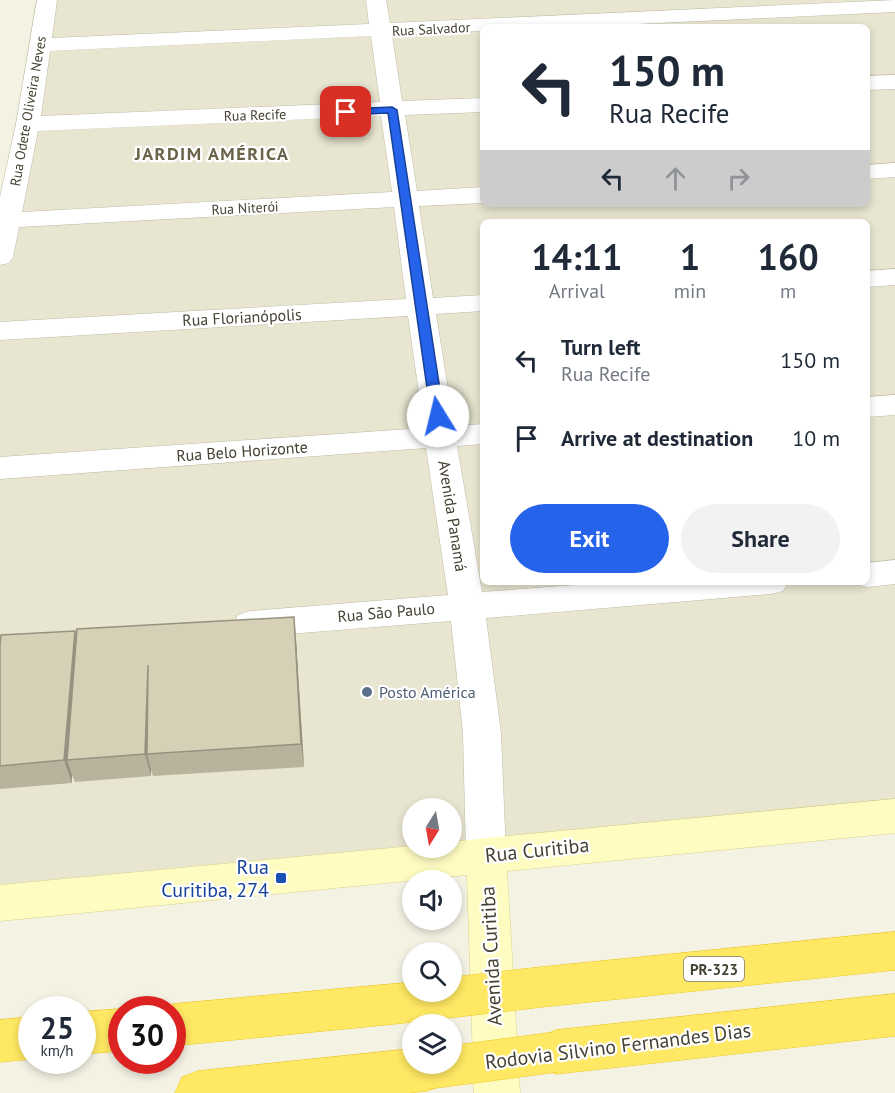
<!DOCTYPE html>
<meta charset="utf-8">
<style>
:root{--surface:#fff;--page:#f2f2f3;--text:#1f2937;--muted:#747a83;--accent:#2563eb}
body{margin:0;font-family:"PT Sans",sans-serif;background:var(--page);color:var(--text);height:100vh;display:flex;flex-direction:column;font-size:22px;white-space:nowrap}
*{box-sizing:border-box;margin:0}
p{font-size:20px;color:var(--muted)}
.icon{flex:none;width:33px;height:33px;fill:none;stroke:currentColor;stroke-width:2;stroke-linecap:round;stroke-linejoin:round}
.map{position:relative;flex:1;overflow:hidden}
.drawer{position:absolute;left:480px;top:219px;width:390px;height:366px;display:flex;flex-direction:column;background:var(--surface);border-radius:9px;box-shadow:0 3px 9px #0003}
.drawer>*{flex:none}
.guide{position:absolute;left:480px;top:24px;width:390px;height:183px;border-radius:9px;box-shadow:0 3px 9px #0003;background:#fff;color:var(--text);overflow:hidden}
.needle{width:39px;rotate:191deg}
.fabs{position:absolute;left:402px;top:798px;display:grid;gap:12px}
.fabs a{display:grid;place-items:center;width:60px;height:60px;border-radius:50%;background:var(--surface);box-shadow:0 3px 9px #0003;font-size:30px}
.speed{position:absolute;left:18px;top:996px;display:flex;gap:12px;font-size:30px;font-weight:700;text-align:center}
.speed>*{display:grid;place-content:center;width:78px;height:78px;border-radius:50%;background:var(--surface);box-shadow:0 3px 9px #0003;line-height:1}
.speed small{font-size:15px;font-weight:400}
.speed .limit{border:9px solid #d22;background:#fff;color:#111}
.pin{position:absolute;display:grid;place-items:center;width:51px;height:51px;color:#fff;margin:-26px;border-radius:12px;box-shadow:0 3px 9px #0006}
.me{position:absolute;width:66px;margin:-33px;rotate:351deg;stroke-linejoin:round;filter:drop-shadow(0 0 4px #0008)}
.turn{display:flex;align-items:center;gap:21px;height:126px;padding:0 30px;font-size:27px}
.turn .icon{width:78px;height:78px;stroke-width:2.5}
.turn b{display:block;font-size:42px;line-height:51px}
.lanes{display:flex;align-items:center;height:57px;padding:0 30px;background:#0003;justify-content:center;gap:30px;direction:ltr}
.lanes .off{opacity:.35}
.eta{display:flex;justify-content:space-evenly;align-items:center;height:102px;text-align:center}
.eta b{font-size:36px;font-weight:800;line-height:42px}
.primary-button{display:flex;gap:12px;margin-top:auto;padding:12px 30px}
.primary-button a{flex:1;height:69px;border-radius:36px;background:var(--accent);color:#fff;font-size:24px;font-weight:800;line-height:69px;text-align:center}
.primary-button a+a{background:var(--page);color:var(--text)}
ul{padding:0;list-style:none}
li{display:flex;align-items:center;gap:18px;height:78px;padding:0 30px}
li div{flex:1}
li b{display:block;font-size:22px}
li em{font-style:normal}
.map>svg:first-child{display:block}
.residential{fill:#e8e5d1;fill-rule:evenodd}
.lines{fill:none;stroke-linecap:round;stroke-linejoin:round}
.street-casing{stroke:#c0bca5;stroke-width:1}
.secondary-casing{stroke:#d8d38d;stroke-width:1}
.highway-casing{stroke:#eec923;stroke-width:1}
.street{fill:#fff;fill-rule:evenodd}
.secondary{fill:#fffcc2;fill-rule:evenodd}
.highway{fill:#ffe863;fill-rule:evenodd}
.highway-bridge-casing{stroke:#eec923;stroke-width:41;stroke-linecap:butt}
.highway-bridge{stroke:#ffe863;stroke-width:40}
.wall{fill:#b8b39d}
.shaded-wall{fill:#969280}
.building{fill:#d6d0b7;stroke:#969280;stroke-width:1.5}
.route{fill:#2563eb;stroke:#184099;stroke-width:1.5}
.service-dot{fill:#5c6f8a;stroke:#fff;stroke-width:2}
.transit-dot{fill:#1a4fb4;stroke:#fff;stroke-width:2}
.labels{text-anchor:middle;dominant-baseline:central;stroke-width:4.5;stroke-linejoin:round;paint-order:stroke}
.far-street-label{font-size:14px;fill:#464233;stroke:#fff}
.shield{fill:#fff;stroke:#7e7b70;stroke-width:1.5}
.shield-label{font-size:15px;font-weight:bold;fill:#464233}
.street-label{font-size:16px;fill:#464233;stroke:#fff}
.service-label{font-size:16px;fill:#4e5e75;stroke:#fff;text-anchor:start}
.far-district-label{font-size:18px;font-weight:bold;letter-spacing:1.5px;fill:#6a6349;stroke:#fff}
.near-street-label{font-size:20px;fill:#464233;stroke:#fff}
.near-transit-label{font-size:20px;fill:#164399;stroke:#fff;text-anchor:end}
</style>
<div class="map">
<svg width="895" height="1093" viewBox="0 0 895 1093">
<rect width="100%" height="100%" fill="#f4f2e3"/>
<path class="residential" d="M39,0H895V816L0,902V200ZM483,27H867V204H483ZM483,222H867V582H483ZM412,808H452V848H412Z"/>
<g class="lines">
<g class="street-casing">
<g id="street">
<path d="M37,0H57L52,38L369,24L366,0H386L390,23L895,0V12L573,27H483V31L392,35L402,101L483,98V112L405,115L417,191L483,187V203L419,206L433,298L483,295V311L436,314L454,426L483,424V444L457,446L482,592L614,582H788L783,591L771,594L486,618L501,733L506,855L500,867L486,872L472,867L466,855L463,733L451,621L250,637L238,633L233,624L238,615L250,611L448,595L426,448L0,479V457L424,428L408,316L0,340V322L406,299L394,207L19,227L13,257L9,263L0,265V197L16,124ZM371,36L380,102L41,116L50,51ZM381,116L392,192L22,212L38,131Z"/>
<path d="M895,75V89L867,90V76Z"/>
<path d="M895,163V177L867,179V165Z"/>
<path d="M895,269V285L867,287V271Z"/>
<path d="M895,395V415L867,417V397Z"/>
<path d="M895,560V584L867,587L855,584L854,582H867V563Z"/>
</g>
</g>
<g class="secondary-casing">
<path id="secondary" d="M895,799V833L507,871L520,1093H474L467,875L0,921V885L412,846L452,848V842L486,838Z"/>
</g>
<g class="highway-casing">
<g id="highway">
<path d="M895,932V970L532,1008L517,1002L510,988L517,974L532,968Z"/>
<path d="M404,983L412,986V992H421L426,1003L419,1017L404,1023L172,1046V1010H158L172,1004Z"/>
<path d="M895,994V1036L556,1074L540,1067L534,1052L540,1037L556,1030Z"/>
<path d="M122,1009V1051L82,1054V1012Z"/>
<path d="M32,1017V1059L0,1062V1020Z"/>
<path d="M412,1049V1064H447L449,1069L443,1085L427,1091L408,1093H175L182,1077L198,1071Z"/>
</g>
</g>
<use href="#street" class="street"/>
<use href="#secondary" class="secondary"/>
<use href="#highway" class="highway"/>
<g class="highway-bridge-casing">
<g id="highway-bridge">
<path d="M404,1003L532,988"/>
<path d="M427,1069L556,1052"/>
</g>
</g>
<use href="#highway-bridge" class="highway-bridge"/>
</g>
<path class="wall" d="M76,635L296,640L304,767L153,776L151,770V776L75,782L72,775V783L0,789V644Z"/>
<g class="shaded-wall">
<path d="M294,617L296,640L304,767L301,744Z"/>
<path d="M75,631L82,654L67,760L72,775V783L64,760Z"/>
<path d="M148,665L147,754L151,770V776L145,754Z"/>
</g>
<g class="building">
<path d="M294,617L301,744L147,754L148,665L145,754L67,760L77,629Z"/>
<path d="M75,631L64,760L0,766V646L1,635Z"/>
</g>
<path class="route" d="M392,107L397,110L444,416L438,420L431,416L388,113L346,115L342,112L346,109Z"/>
<circle class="service-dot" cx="367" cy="692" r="6"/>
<rect class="transit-dot" x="275" y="872" width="12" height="12" rx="3"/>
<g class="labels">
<g class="far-street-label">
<text transform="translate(431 29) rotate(-3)">Rua Salvador</text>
<text transform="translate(28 111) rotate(-80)">Rua Odete Oliveira Neves</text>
<text transform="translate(255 115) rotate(-2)">Rua Recife</text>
<text transform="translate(245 208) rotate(-3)">Rua Niterói</text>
</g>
<rect class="shield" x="684" y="957" width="60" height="24" rx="4.5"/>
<g class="shield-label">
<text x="714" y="969">PR-323</text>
</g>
<g class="street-label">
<text transform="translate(242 317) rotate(-3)">Rua Florianópolis</text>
<text transform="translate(242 451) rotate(-4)">Rua Belo Horizonte</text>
<text transform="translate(453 516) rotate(81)">Avenida Panamá</text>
<text transform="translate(386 612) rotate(-5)">Rua São Paulo</text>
</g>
<g class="service-label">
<text x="379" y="692">Posto América</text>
</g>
<g class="far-district-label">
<text x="212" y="153">JARDIM AMÉRICA</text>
</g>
<g class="near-street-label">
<text transform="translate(537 850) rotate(-6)">Rua Curitiba</text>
<text transform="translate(491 956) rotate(-93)">Avenida Curitiba</text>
<text transform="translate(618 1046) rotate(-7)">Rodovia Silvino Fernandes Dias</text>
</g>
<g class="near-transit-label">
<text x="269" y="867">Rua<tspan x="269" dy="23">Curitiba, 274</tspan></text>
</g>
</g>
</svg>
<div class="fabs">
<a><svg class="needle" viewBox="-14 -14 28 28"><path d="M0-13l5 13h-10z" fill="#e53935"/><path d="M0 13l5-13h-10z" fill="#747a83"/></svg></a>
<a><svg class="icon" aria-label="sound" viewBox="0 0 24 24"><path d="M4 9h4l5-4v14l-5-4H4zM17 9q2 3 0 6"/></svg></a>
<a><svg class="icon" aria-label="search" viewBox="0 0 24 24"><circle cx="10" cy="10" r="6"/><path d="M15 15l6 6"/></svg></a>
<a><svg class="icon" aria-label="layers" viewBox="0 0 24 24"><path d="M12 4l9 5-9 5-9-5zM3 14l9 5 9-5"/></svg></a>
</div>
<div class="speed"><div>25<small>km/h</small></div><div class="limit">30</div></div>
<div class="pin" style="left:346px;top:112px;background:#d93025"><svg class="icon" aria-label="arrive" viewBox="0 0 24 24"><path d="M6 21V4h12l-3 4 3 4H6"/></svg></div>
<svg class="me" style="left:438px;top:416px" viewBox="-20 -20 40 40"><circle r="19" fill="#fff"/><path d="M0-13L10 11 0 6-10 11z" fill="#2563eb"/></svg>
<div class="guide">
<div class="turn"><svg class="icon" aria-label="left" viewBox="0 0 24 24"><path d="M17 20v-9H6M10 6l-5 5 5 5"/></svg><div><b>150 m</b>Rua Recife</div></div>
<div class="lanes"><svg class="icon" aria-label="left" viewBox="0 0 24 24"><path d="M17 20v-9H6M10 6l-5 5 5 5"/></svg><svg class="icon off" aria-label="ahead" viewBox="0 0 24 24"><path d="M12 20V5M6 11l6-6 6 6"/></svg><svg class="icon off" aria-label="right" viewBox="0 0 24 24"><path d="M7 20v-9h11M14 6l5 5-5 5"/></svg></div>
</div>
<section class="drawer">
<div class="eta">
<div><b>14:11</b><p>Arrival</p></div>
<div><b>1</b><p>min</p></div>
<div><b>160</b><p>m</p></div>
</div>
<ul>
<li><svg class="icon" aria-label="left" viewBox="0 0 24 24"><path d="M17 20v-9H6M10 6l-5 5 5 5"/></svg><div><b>Turn left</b><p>Rua Recife</p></div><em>150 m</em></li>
<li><svg class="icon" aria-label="arrive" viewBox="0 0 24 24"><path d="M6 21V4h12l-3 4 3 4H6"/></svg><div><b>Arrive at destination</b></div><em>10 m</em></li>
</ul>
<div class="primary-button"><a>Exit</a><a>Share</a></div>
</section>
</div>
